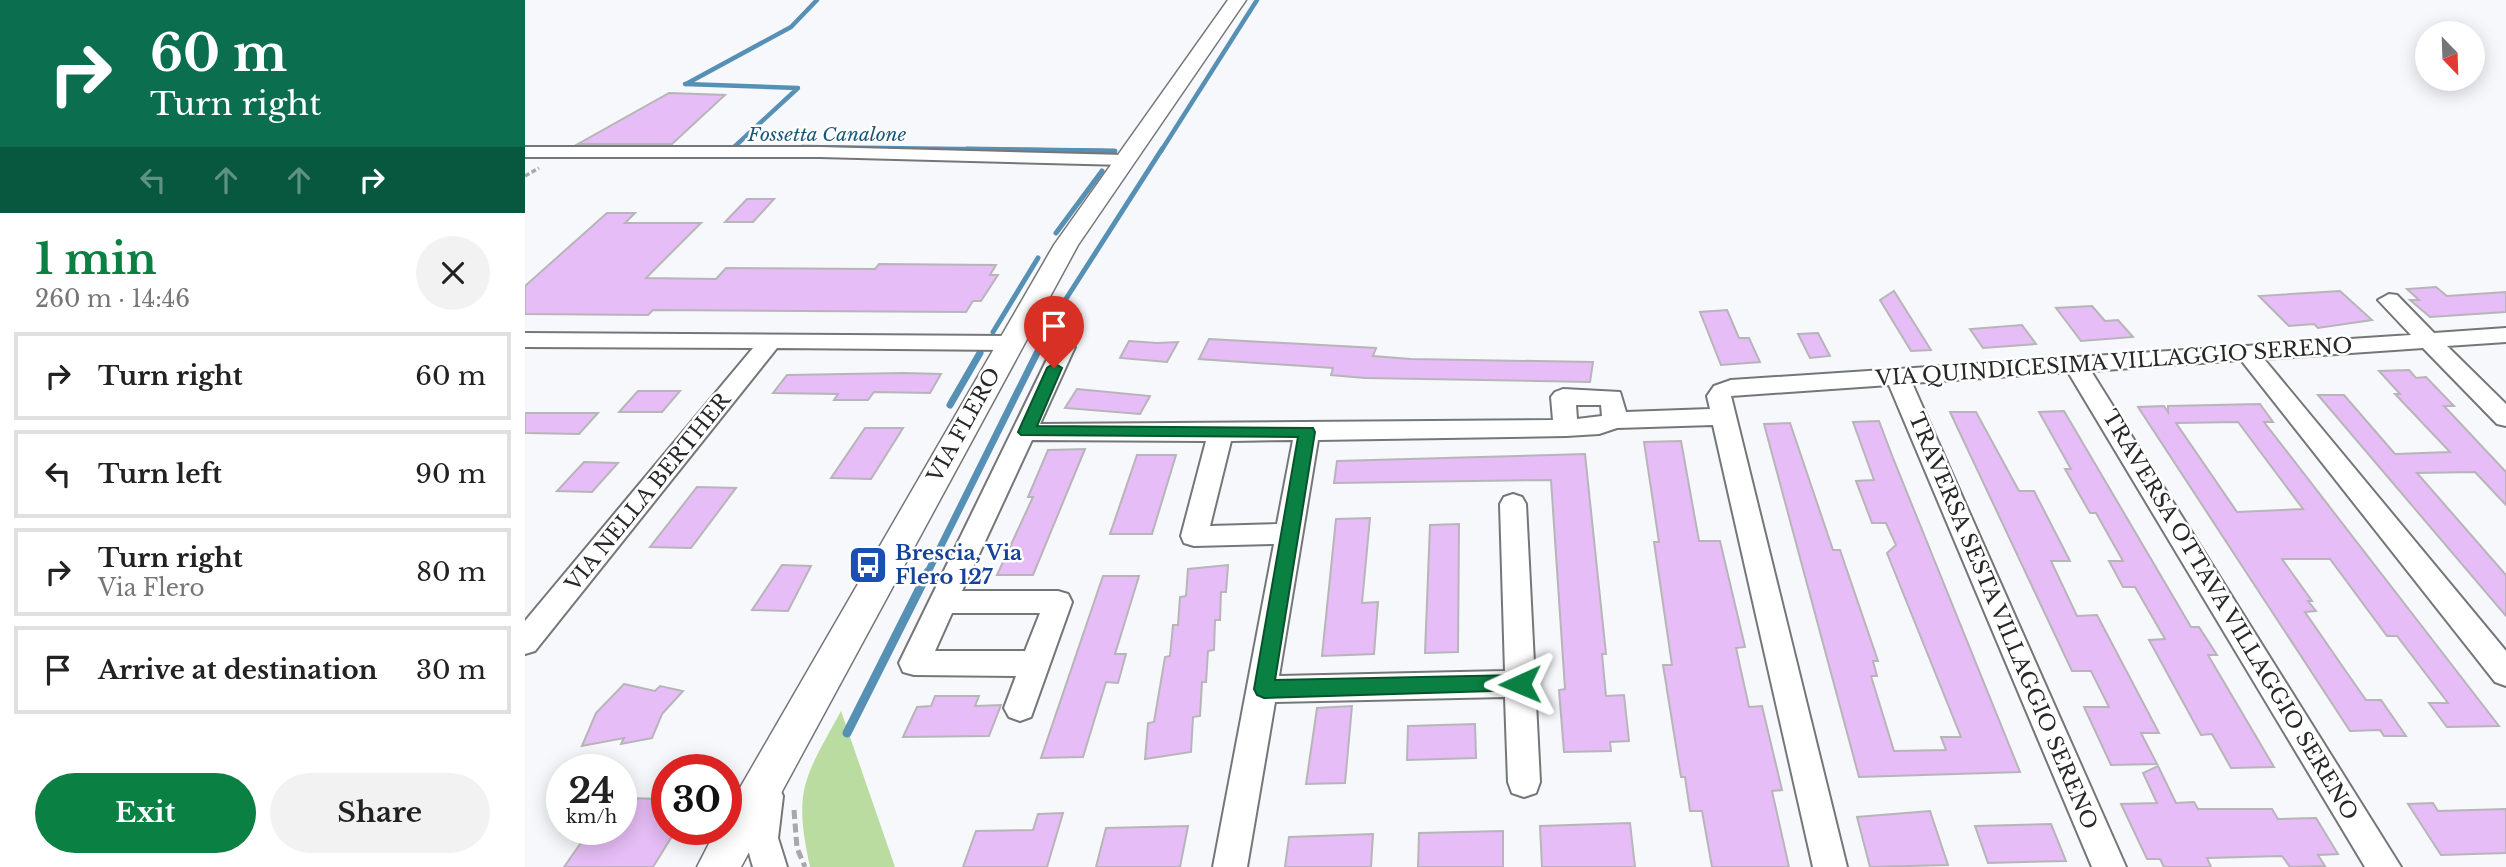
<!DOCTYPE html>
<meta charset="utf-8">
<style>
:root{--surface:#fff;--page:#f2f2f2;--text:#222;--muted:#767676;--line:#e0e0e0;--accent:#0b8043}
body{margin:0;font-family:"Libre Baskerville",serif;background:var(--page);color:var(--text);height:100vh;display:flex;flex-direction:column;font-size:26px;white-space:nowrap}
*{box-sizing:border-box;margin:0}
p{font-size:23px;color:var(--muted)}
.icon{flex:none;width:38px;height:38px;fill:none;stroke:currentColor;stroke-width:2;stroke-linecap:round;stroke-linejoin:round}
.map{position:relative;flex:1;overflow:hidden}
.details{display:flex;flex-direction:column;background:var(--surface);width:525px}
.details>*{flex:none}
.top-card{background:#0b6e4f;color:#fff;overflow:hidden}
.needle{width:46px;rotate:157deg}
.tools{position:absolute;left:1890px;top:21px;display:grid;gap:14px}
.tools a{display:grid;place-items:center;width:70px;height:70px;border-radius:50%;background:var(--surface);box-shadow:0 4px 18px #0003;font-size:35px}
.speed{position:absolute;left:21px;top:754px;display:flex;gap:14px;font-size:35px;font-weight:700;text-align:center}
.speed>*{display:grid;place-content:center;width:91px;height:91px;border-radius:50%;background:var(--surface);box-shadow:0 4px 18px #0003;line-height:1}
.speed small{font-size:18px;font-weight:400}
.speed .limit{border:10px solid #d22;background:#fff;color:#111}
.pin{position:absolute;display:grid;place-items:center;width:60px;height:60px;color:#fff;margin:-72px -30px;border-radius:50% 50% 50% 0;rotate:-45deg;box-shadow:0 0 7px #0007}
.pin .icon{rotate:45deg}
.me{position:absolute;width:77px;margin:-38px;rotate:269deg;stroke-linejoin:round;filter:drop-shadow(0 0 5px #0008)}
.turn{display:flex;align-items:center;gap:24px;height:147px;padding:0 35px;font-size:32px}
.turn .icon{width:91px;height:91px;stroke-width:2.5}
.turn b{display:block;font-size:49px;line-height:60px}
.lanes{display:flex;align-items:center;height:66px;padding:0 35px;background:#0003;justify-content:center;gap:35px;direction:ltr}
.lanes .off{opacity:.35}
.round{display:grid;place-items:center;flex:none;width:74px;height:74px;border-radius:37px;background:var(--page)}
.head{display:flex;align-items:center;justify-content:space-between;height:119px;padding:0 35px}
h1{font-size:42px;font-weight:700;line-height:52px;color:var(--accent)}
.cta{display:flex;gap:14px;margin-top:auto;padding:14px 35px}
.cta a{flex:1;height:80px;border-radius:42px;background:var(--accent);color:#fff;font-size:28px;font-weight:700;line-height:80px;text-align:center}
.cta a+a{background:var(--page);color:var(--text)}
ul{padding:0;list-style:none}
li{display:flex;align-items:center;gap:21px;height:88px;margin:0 14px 10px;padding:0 21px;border:4px solid var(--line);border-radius:0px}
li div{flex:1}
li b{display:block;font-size:26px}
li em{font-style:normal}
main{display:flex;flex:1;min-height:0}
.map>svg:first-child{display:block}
.green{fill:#bbdca1}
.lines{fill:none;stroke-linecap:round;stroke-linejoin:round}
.stream-far3{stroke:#5690b5;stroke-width:4.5}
.stream-far2{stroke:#5690b5;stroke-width:5}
.stream-far1{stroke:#5690b5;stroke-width:7}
.stream{stroke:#5690b5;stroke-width:9}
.building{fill:#e6bdf6;stroke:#b7b5b8;stroke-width:2;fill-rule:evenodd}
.minor-casing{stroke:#757678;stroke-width:4}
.tertiary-casing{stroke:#757678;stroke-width:3}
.path-far1{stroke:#a8a8ab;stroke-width:3.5;stroke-dasharray:5 2.5;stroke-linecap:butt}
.path{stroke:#a8a8ab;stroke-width:5;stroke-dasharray:9 4.5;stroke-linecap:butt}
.minor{fill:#fff;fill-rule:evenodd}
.tertiary{fill:#fff;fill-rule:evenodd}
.route{fill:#0b8043;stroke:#07532c;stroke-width:2}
.labels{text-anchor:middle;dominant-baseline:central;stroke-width:5;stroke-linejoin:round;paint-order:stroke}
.far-water-label{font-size:19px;font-style:italic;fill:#19577a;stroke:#fff}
.street-label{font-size:21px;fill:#28282a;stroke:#fff}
.transit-label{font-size:21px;font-weight:bold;fill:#164399;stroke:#fff;text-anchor:start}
</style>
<main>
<section class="details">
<div class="top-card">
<div class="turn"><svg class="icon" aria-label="right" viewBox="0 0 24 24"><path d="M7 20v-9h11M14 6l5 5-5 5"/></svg><div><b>60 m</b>Turn right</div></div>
<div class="lanes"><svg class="icon off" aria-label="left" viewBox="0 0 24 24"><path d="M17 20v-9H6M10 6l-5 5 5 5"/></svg><svg class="icon off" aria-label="ahead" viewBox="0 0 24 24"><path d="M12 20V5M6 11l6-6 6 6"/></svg><svg class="icon off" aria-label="ahead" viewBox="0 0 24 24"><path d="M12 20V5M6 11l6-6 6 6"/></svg><svg class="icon" aria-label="right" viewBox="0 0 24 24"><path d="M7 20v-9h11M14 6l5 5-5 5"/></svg></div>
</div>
<div class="head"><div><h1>1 min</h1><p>260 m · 14:46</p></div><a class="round"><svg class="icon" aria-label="close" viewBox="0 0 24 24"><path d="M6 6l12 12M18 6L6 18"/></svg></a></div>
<ul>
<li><svg class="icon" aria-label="right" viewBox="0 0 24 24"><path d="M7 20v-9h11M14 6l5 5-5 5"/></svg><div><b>Turn right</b></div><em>60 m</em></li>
<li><svg class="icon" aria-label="left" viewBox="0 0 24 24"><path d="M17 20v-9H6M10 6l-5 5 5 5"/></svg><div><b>Turn left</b></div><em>90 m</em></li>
<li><svg class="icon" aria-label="right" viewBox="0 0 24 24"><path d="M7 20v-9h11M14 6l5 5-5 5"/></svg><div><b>Turn right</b><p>Via Flero</p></div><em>80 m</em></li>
<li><svg class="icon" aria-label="arrive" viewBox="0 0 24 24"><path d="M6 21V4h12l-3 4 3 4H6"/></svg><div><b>Arrive at destination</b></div><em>30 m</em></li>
</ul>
<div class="cta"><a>Exit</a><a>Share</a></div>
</section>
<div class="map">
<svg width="1981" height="867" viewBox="0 0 1981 867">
<rect width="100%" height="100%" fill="#f7f8fb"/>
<path class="green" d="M316,711L370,867H285C268,789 279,779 316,711Z"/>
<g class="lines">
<g class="stream-far3">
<path d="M160,84L273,88L207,149H213"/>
<path d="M161,84L266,27L292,0"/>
<path d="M277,147L579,151"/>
<path d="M636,151L732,0"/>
</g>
<g class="stream-far2">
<path d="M442,149L590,151"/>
<path d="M531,233L577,171"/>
<path d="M530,316L637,149"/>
<path d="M468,332L513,258"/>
</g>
<g class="stream-far1">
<path d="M425,405L455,353"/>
<path d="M402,574L518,341"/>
</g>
<path class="stream" d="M322,733L403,572"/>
</g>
<g class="building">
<path d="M144,93L200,95L147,144H53Z"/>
<path d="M222,199H249L228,222H200Z"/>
<path d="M82,213H110L100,223H176L121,278L191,279L201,268L350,269L354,264L471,265L465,275H473L456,301H448L441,312L128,310L123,315L0,314V286Z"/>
<path d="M1911,287L1922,296L1981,292V312L1905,317L1885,300H1894L1882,289Z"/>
<path d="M1369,291L1406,350L1386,351L1355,300Z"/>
<path d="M1815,291L1847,320L1793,328L1789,324L1764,326L1734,296Z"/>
<path d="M1567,306L1580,321L1593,320L1608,337L1556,341L1531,308Z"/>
<path d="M1202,310L1214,338H1224L1235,362L1196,365L1175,312Z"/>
<path d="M1497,325L1511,344L1458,348L1445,329Z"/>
<path d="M1293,333L1305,356L1285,358L1273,334Z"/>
<path d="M684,339L851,348L848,356L886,359L1068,362L1065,382L840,378L806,375L808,368L674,359Z"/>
<path d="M604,341L632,343L653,342L642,362L595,358Z"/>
<path d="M1884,370L1891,378L1901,377L1929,406H1919L1981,472V505L1950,472L1892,473L1981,575V616L1793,395H1819L1870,454L1925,452L1870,394H1875L1854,371Z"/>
<path d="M378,373L416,374L405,393L349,392L343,400H309L313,394L248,393L262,375Z"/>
<path d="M552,389L625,396L615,414L540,408Z"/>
<path d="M113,391H155L137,412H94Z"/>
<path d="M1735,404L1748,422H1739L1974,726L1922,727L1904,703H1923L1872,636H1862L1805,559H1757L1787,601H1783L1791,611L1780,612L1820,670L1841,700H1856L1881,736H1859L1855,730L1825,731L1613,407L1639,406L1643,412V406ZM1713,422L1778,509L1712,512L1651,423Z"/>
<path d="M1539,411L1666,627H1674L1692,655H1683L1749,767L1706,768L1687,734L1676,735L1624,640L1640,639L1610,587H1598L1584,561H1598L1571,513H1565L1540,469H1546L1514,412Z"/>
<path d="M1425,412H1451L1494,491H1509L1545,561H1526L1552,616L1572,615L1634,733H1616L1632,764L1586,765L1559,707H1584L1566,671H1547Z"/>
<path d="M0,413H73L54,434L0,433Z"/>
<path d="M1354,421L1368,458L1495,772L1334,777L1239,424L1265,423L1308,550H1315L1353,661H1348L1352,676H1346L1369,751L1421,750L1416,737H1436L1362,553L1371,545L1361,523H1347L1331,481L1349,480L1328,422Z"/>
<path d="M340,428H378L346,479L306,478Z"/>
<path d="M1156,441L1174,541H1195L1220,647L1211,648L1224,707L1237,706L1257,790L1247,791L1264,867H1187L1177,811H1165L1160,777H1156L1138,665H1147L1129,542H1134L1119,442Z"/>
<path d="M560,449L508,575H472L508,497H503L523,450Z"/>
<path d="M1060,454L1081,654H1077L1081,696L1099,695L1104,741L1085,742L1086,751L1039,752L1034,690L1040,689L1026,480L809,483L812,461Z"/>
<path d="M612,455H651L627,534H585Z"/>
<path d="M59,462L93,463L67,492L32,491Z"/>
<path d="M172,487L211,488L166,548L125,547Z"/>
<path d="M845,518L837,603L853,602L849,654L797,656L811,519Z"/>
<path d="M934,524L933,652L900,653L905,525Z"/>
<path d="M257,565L286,566L263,611L227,610Z"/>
<path d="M703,565L701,592H696L695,620H690L689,650L683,651L681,682H677L675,716L668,717L666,752L620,759L623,723L629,722L640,657L645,656L648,625H653L655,597L661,596L663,569Z"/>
<path d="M578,576H614L590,654H601L593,683L581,682L558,757L516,758Z"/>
<path d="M99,684L130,691L135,686L158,691L137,714L127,738L96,744L99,738L57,746L71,713Z"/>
<path d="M410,696H454L450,706L476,705L464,736L378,737L392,707L406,706Z"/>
<path d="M827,706L820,783L781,784L792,708Z"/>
<path d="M950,724L951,758L882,760L883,726Z"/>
<path d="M1633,766L1651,803L1669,802L1673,809H1747L1753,819L1791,818L1813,854L1793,855L1800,866L1765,867L1757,856L1682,858L1686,867H1639L1635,859H1622L1596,804L1632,803L1618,773Z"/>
<path d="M96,798L142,799V830H151L128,867H39L65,830H96Z"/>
<path d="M1908,803L1913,811L1981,809V853L1916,855L1883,804Z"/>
<path d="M1405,811L1423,865L1345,867L1332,817Z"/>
<path d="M538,813L522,867H438L451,831L508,830L513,814Z"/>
<path d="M1105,823L1110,867H1017L1015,826Z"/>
<path d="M1526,824L1541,861L1463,863L1450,826Z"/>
<path d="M663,826L655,867H571L581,828Z"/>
<path d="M978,831V867H893L894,833Z"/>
<path d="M848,834L846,867H760L764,837Z"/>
</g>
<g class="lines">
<g class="minor-casing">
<g id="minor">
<path d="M0,147H295L600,155L609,160L600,165L295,157H0Z"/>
<path d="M1864,294L1872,295L1909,333L1981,328V342L1922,346L1981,404V426L1972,424L1898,348L1739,359L1981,651V686L1970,682L1716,360L1566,371L1876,867H1840L1543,372L1387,383L1601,867H1567L1364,385L1206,396L1322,867H1288L1188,425L1092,428L1074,434L1041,436L793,440L754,676L980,671L975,504L979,497L988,494L997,497L1001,504L1015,782L1011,793L999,797L987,793L983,782L980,697L750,702L722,867H688L749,544L669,546L659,543L656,536L681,441L507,440L437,591H533L543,594L547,602L506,717L495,721L484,717L479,708L491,676L389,675L378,672L374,663L528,347L531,342H547L550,347L515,424L1028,420L1026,397L1030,392L1038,389L1095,392L1101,412L1185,409L1182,396L1189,386L1206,380L1886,335L1853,300ZM1051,405H1076L1077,416L1052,419ZM768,440L752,524L685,526L706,441ZM427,613H515L500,651H410Z"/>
<path d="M0,333L485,336L496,343L485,350L252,348L10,651L0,654V621L228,348L0,347Z"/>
<path d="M241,781L253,785L258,796L253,838L262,867H228C219,839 217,813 229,785Z"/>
</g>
</g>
<g class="tertiary-casing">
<path id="tertiary" d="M703,0H721L553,245L216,867H172L191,830H201V812L529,245Z"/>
</g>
<path class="path-far1" d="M0,176L14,168"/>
<path class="path" d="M269,810L272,848L280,867"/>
<use href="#minor" class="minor"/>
<use href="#tertiary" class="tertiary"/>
</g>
<path class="route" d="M529,363L537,368L512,426L788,428L790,432L750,680L995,675L1002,678L1005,684L1002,690L739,698L732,695L729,689L773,437L496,435L493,432L522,368Z"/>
<defs>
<g id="bus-square" transform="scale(2.0125)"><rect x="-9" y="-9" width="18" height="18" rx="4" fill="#1a4fb4" stroke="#fff"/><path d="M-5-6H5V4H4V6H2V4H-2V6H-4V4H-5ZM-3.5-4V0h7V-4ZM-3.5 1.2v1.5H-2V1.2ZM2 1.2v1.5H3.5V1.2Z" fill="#fff"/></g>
</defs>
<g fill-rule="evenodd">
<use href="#bus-square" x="343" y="565"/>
</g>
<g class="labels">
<g class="far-water-label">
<text x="302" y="134">Fossetta Canalone</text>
</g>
<g class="street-label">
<text transform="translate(1589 362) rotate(-4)">VIA QUINDICESIMA VILLAGGIO SERENO</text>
<text transform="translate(439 425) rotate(-61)">VIA FLERO</text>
<text transform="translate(123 492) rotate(-51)">VIA NELLA BERTHER</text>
<text transform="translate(1705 615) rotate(59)">TRAVERSA OTTAVA VILLAGGIO SERENO</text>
<text transform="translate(1478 621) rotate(67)">TRAVERSA SESTA VILLAGGIO SERENO</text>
</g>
<g class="transit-label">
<text x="370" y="553">Brescia, Via<tspan x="370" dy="24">Flero 127</tspan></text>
</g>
</g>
</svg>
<div class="tools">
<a><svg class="needle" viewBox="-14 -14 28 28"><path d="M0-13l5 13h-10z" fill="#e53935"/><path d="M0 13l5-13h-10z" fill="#767676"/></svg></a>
</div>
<div class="speed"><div>24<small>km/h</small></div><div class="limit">30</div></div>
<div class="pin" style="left:529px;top:368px;background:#d93025"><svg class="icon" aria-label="arrive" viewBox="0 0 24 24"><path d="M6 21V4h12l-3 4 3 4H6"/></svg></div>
<svg class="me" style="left:995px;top:684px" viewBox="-20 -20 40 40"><path d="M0-17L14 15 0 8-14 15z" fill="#0b8043" stroke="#fff" stroke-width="4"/></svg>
</div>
</main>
